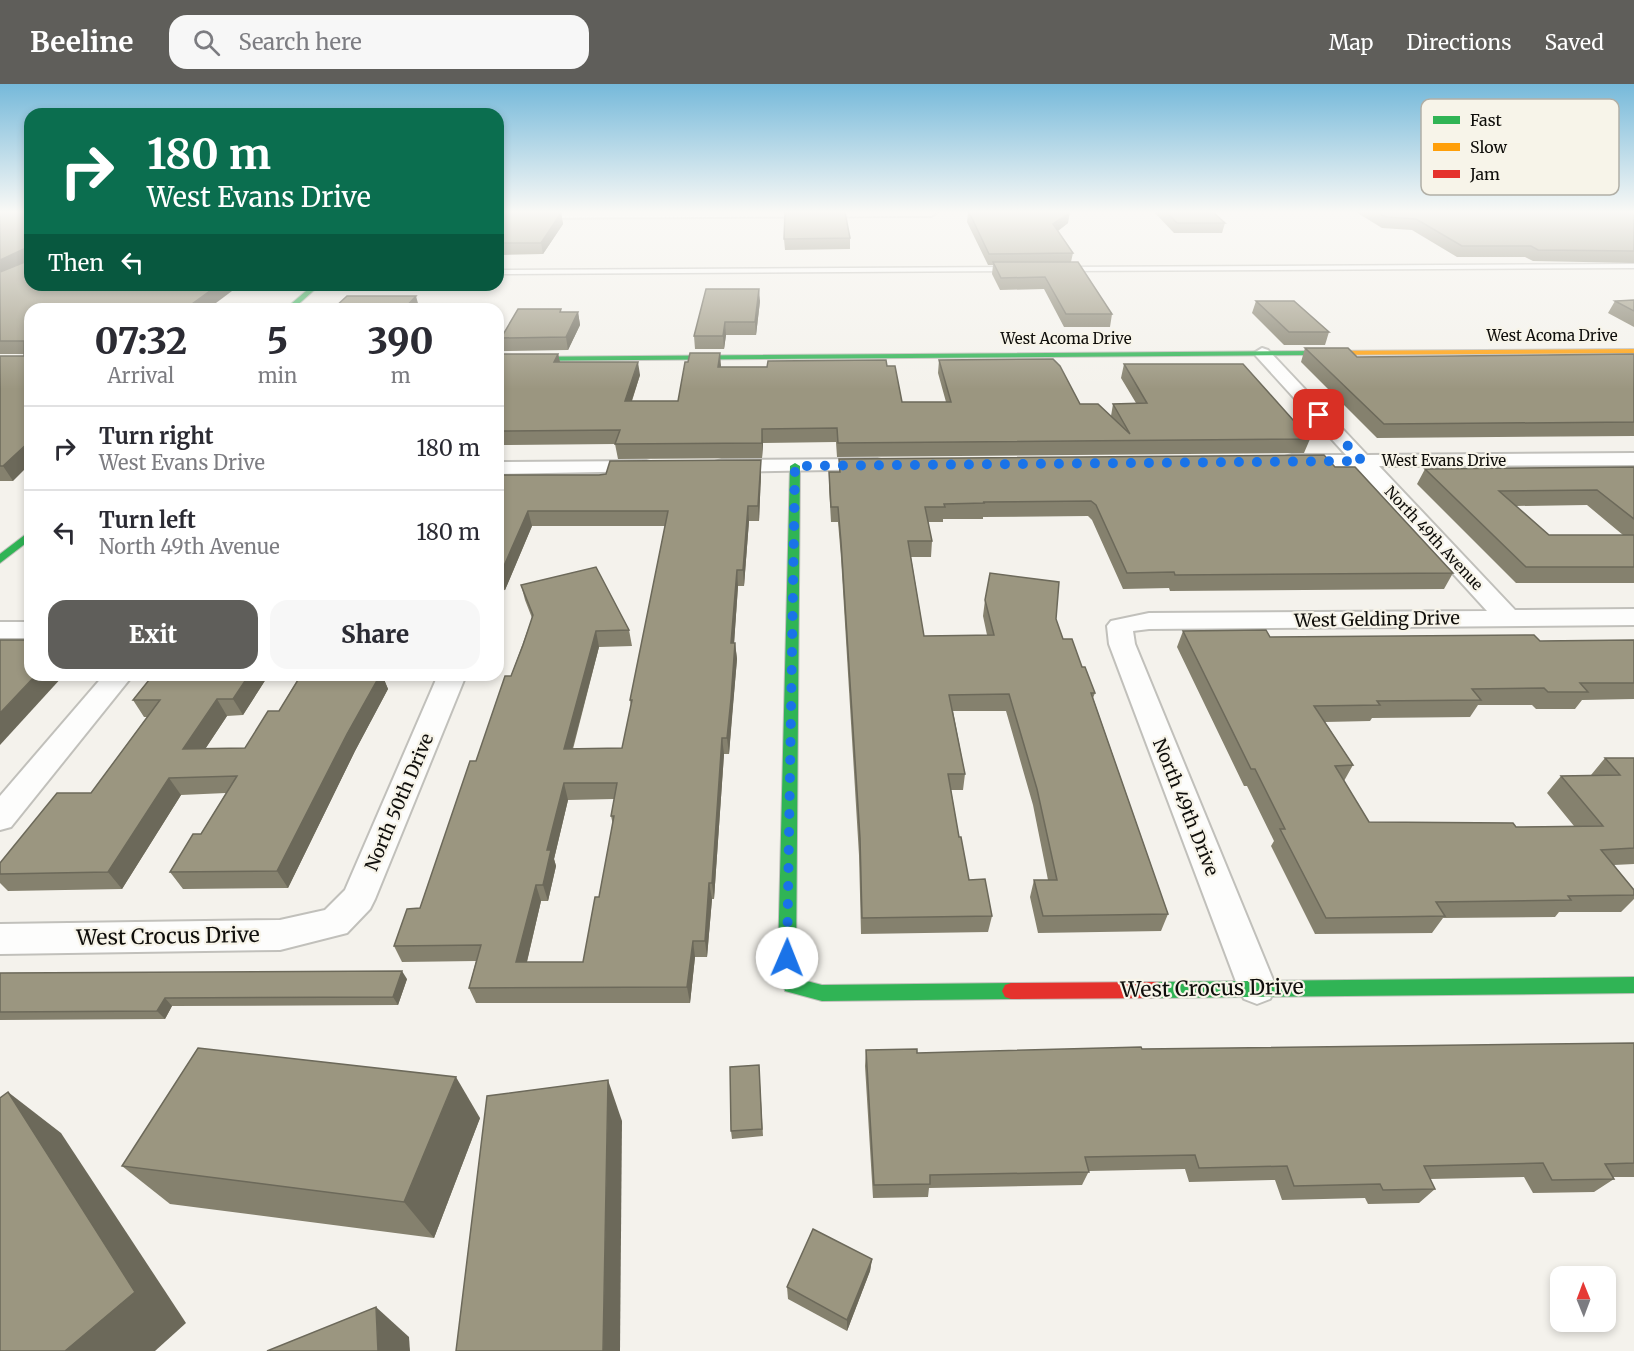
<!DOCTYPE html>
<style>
:root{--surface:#fff;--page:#f7f7f7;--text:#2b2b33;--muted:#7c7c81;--line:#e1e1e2;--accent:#5f5e5a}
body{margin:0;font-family:Merriweather,serif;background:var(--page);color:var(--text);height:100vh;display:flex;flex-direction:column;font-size:22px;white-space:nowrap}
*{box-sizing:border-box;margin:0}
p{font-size:20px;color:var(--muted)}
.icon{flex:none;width:33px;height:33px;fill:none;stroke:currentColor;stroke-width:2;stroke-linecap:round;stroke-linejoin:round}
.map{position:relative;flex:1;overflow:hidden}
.side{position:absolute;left:24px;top:219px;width:480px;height:378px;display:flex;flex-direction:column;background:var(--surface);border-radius:18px;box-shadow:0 3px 9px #0003}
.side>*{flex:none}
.banner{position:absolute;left:24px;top:24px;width:480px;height:183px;border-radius:18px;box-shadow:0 3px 9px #0003;background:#0b6e4f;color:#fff;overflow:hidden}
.needle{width:39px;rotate:359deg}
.tools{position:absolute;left:1550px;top:1182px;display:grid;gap:12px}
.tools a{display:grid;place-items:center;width:66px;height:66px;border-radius:12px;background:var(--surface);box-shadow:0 3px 9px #0003;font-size:30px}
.pin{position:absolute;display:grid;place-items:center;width:51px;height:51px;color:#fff;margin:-26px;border-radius:12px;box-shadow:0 3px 9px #0006}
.me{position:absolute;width:66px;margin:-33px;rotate:1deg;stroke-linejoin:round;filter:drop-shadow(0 0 4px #0008)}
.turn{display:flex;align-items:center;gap:21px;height:126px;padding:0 24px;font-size:27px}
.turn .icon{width:78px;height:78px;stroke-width:2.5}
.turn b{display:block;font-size:42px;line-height:51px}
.then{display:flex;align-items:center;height:57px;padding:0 24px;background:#0003;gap:12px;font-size:22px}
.eta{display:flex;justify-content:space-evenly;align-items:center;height:102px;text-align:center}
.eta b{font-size:36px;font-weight:800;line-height:42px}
.primary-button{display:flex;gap:12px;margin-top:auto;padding:12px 24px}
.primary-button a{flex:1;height:69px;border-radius:18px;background:var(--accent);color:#fff;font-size:24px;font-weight:800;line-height:69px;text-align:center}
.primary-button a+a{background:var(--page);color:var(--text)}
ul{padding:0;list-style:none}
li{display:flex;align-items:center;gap:18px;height:84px;padding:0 24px;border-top:2px solid var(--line)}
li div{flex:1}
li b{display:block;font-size:22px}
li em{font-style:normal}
header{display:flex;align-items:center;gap:36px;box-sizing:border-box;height:84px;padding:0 30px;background:var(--accent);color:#fff}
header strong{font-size:28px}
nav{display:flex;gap:33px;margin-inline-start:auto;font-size:21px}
.search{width:420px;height:54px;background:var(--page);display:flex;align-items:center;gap:15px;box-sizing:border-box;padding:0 21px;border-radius:18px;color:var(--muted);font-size:22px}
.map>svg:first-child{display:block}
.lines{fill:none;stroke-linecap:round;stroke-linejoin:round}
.lane-casing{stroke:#c1c0bb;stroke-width:3}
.street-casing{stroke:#c1c0bb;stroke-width:4}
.fast-casing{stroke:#c1c0bb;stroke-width:2}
.slow-casing{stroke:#c1c0bb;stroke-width:2}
.jam-casing{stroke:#c1c0bb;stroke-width:2}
.lane{fill:#fdfdfc;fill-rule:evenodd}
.street{fill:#fdfdfc;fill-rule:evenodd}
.fast{fill:#30b455;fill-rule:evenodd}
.slow{fill:#ff9f0a;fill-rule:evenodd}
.jam{fill:#e5322d;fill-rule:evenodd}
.wall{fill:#85816e;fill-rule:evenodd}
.shaded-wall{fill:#6c695a}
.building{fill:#9b9680;stroke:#6c695a;stroke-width:1.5;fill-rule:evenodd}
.route{stroke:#1a73e8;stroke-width:10;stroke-dasharray:0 18}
.labels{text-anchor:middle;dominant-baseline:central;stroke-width:4.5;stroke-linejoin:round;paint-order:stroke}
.far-street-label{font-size:15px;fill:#0f0e0b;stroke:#f7f4e9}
.street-label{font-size:18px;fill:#0f0e0b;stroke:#f7f4e9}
.near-street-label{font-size:21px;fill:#0f0e0b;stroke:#f7f4e9}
.key{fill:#f7f4e9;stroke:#b1afa6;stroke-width:1.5}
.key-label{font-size:16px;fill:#0f0e0b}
</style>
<header>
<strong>Beeline</strong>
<div class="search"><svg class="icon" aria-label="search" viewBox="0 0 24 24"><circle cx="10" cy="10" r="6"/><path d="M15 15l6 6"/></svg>Search here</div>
<nav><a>Map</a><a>Directions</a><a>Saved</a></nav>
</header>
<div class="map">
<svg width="1634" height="1267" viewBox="0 0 1634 1267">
<rect width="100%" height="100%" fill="#f4f2ec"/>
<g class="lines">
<g class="lane-casing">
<g id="lane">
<path d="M1634,180V184L1062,187L1058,185L1062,183Z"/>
<path d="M1014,183L1011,187L498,190V186Z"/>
</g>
</g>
<g class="street-casing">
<g id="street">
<path d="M498,128H937L931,132L498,134Z"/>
<path d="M1262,264L1268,266L1367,371L1634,369V381L1379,382L1515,526L1634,525V541L1149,545L1133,547L1135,560L1276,903L1270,915L1257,920L1244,915L1238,903L1109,560L1107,542L1111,537L1149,529L1487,527L1356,383L1285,381L1282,377L1285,373L1292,371H1346L1256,272L1254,269Z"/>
<path d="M877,375L884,377L887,381L884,385L722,388L715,386L712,382L715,378L722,376Z"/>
<path d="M646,377L653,379L656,383L653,387L498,390V378Z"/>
<rect x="0" y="538" width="30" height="16"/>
<path d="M104,591H133L11,743L0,746V712Z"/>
<path d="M438,591H466L375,815L370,825L347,849L280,866L0,870V840L280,836L325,826L345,806Z"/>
</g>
</g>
<g class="fast-casing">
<g id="fast">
<path d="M313,201H320L293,225H285Z"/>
<path d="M1314,267L1315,269L1311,271L498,277V273Z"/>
<path d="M795,379L800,382L796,874L799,895L822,901L1011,899L1017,901L1020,907L1017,913L1011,915L822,917L785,907L778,874L790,382Z"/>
<path d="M30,447V456L0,479V470Z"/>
<path d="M1634,893V909L1156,914L1150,912L1147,906L1150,900L1156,898Z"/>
</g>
</g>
<g class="slow-casing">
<path id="slow" d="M1634,265V269L1311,271L1307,269L1311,267Z"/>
</g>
<g class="jam-casing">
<path id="jam" d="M1156,898L1162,900L1165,906L1162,912L1156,914L1011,915L1005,913L1002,907L1005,901L1011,899Z"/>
</g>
<use href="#lane" class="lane"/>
<use href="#street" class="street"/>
<use href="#fast" class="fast"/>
<use href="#slow" class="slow"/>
<use href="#jam" class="jam"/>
</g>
<g class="wall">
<path d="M0,128L30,225L13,397H0V272H24V270H0Z"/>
<path d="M968,128L1068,139L1058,147L1073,169L1071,178L1112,230L1110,243H1064L1044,205L1000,206L992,190L993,181H988L967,138Z"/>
<path d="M1154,128H1213L1225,139L1222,149H1174Z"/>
<path d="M1356,128H1634V179L1533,177L1525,173H1457L1412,146L1382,144Z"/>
<path d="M498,129H561L563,140L543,170L499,171L498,165Z"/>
<path d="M850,154V165L785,166L784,155Z"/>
<path d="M1634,216V243L1608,229L1615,217Z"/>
<path d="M760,217L756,251H726L724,265H695L694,252Z"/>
<path d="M1256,217L1329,248L1325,261H1284L1252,229Z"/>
<path d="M562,228H578L580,241L568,266L504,267L501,254Z"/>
<path d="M1305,264L1357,273L1634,270V352L1377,354L1301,278Z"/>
<path d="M498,270H558L560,278L640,291L632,317H678L721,283L887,282L902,318H946L938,289L939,276L1080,320L1111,332L1113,320L1136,319L1121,294L1124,280L1310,355L1304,369L837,373L836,358L763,359L762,374L618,375L615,360L498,361Z"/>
<path d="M839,375L1335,383L1453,489L1444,505L1170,507L1169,504L1123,505L1092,436L1088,432L983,433V435H943V438H928L932,457L931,473H911L924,552L987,551L983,532L985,516L1056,535L1063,555L1082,583L1095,609L1093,614L1168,830L1161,847L1038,849L1030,813L1034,796H1048L1033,721L1006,627H953L965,690L963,706H951L959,753L969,796L992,832L988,848L861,850L859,771L841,474L838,438H831L829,403V388H839Z"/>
<path d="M1634,383V499H1516L1417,400L1425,385ZM1587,421L1623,451H1549L1516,422Z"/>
<path d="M761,390L759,437H749L744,502H738L734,559H735L737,575L732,631L729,670H724L714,815H712L707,873H695L690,919H476L469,904L476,877L402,878L394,862L420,824L476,677L511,592L532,534L525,516L521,501L629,546L632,562L599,563L573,665L622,664L631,622L630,616L665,442H532L505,506L498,507V391ZM614,715L611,732L613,741L599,813L583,878H527L541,817H548L556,782L554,775L568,716Z"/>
<path d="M1183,547L1270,553L1540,557L1634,556V615L1582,616L1575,625H1536L1532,621H1478L1470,633L1372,634L1370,637L1325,638L1353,681L1344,697L1369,738L1516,743L1574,742L1547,709L1561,692L1591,691L1605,674H1634V780L1614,781L1634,806V815L1621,828H1559L1555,833L1443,834L1432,849L1315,850L1271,762L1274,757L1247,702H1244L1177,563Z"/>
<path d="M153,591H384L383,593L388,605L355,667L288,804L183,805L170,788L201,750L226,709L181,711L122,805L8,807L0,799V779L91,709L147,633H144L133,616ZM266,595H298L279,627L245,664L205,665L227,632L243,631Z"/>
<path d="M0,889L407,895L398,921L172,922L165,935L0,936Z"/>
<path d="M1634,959V1093H1613L1614,1095L1594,1108L1533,1109L1524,1093L1430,1095L1435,1105L1419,1119L1368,1120L1365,1114L1282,1116L1275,1096L1189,1098L1185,1085L1089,1087L1082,1101L929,1104L928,1113L873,1114L865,982L866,966L917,969Z"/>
<path d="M759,981L763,1052L732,1055L731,1047Z"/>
<path d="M480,1034L434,1154L170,1120L122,1082Z"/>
<path d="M872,1175L870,1187L847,1247L788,1215L787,1203Z"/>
</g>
<g class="shaded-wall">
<path d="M1070,128L1068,139L1052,151L1053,140Z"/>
<path d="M561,129L563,140L543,170L541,159Z"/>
<path d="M24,165L30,176L0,191V176Z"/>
<path d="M218,201H240L208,225H185Z"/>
<path d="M759,205L760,217L756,251L755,238Z"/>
<path d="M416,212L419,223L418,225H404Z"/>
<path d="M578,228L580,241L568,266L566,253Z"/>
<path d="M725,238L726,251L724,265L723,252Z"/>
<path d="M720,269L721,282L719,296L718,283Z"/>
<path d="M558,270L561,283L554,278Z"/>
<path d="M638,278L640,291L627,331L625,317Z"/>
<path d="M762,345L763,359L762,374Z"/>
<path d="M30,357V380L13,397L3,382Z"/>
<path d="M761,376V390L759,437L758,422Z"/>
<path d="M748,422L749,437L744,502L743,486Z"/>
<path d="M528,427L532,442L505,506L500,491Z"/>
<path d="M737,486L738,502L733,575L731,559Z"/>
<path d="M596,547L599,563L568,681L564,665Z"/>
<path d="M735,559L737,575L729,670L727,654Z"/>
<path d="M36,591H64L0,661V629Z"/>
<path d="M249,591H263L266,595L243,631L233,615Z"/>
<path d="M370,591H384L383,593L388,605L355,667L288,804L277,787L347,650Z"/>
<path d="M217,615L227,632L194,682L183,665Z"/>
<path d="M722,654L724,670L714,815L712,799Z"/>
<path d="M169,694L181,711L122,805L108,788Z"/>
<path d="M564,699L568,716L554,775L556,782L548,817L543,801L547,766Z"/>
<path d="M709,799L712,815L707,873L705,857Z"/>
<path d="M536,801L541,817L523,894L516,878Z"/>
<path d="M693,857L695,873L690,919L687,903Z"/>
<path d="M402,887L407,895L398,921L393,913Z"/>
<path d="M165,914L172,922L165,935L157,927Z"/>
<path d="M456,993L480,1034L434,1154L404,1118Z"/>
<path d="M608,996L622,1037L620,1267H603Z"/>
<path d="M8,1008L61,1049L186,1239L155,1267H65Z"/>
<path d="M872,1175L870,1187L847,1247V1236Z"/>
<path d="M376,1223L409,1253L410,1267H378Z"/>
</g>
<g class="building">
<path d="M0,128H30V201H218L185,225H30V357L3,382H0V272H24V257H0V188L25,178L24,165L0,176Z"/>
<path d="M785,128H845L850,154L784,155Z"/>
<path d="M969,128H1070L1053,140L1073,169L989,170Z"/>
<path d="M1166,128H1213L1225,139H1177Z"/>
<path d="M1377,128H1634V167L1538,166L1531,162H1462L1416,135L1386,133Z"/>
<path d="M498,129H561L541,159H498V158L502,152H498Z"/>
<path d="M993,178H1078L1112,230H1066L1045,193L1001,194Z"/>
<path d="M706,205H759L755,238H725L723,252H694Z"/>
<path d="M347,212H416L404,225H333Z"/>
<path d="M1634,216V227L1615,217Z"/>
<path d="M1256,217H1294L1329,248H1289Z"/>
<path d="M518,225H561L560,228H578L566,253L501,254Z"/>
<path d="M1305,264H1348L1357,273L1634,270V338L1384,340Z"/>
<path d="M690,269H720L718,283H767L768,277L886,276L887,282H895L902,318H951L939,276L1053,275L1060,282L1080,320H1098L1130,350L1113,320L1147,319L1124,280H1243L1310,355L838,359L837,344L762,345V359L615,360L620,346L498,347V270H558L554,278H638L625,317H678L685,278H688Z"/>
<path d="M1324,371L1335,383H1355L1453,489L1175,491L1174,488L1127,489L1096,421L1091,417L983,418L985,419L944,420L945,423H925L932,457H908L924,552L994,551L985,516L990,489L1059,498L1056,535L1063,555H1072L1082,583H1085L1095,609H1091L1168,830L1043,832L1034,796H1057L1037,705L1009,610L949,611L965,690H948L959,753H961L969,796L985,795L992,832L862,834L860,754L841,458L838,423H831L829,388H840L839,375Z"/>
<path d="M761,376L758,422H748L743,486H737L731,559H735L731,615L727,654H722L712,799H709L705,857H693L687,903L469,904L481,861L394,862L407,825L420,824L470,677H476L505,592H511L523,561L533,531L521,501L596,483L629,546L596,547L564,665L622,664L632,616H630L668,427H528L500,491H498V391H599L606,390L610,377ZM564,699H617L611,732H614L599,813H595L583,878H516L536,801H543L551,766H547Z"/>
<path d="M1634,383V435L1597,406L1499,407L1549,451H1634V483H1526L1425,385Z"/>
<path d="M1266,546L1270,553L1534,551L1540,557L1634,556V599H1580L1588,608H1548L1544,604L1472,605L1481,616L1377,617L1380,621L1314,622L1353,681L1335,682L1369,738L1513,739L1516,743L1603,742L1561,692L1620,691L1605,674H1634V764L1601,766L1634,806V811L1568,812L1571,816L1436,818L1445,832L1326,834L1280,745H1285L1255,685H1251L1183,547Z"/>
<path d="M0,556H30V591H36L0,629Z"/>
<path d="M153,591H249L233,615H217L183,665L245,664L268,627H279L301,591H380L347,650L277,787L170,788L193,750H201L237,692L169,694L108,788L0,790V779L57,709H91L160,616H133Z"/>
<path d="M402,887L393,913L165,914L157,927L0,928V889Z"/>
<path d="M1634,959V1079L1605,1080L1614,1095L1552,1096L1543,1079L1424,1082L1435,1105L1383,1106L1380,1100L1294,1102L1287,1082L1199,1084L1195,1071L1085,1073L1089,1088L930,1091V1100L874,1101L866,966L917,965V969L1141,963L1142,965Z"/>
<path d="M198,964L456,993L404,1118L122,1082Z"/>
<path d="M759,981L762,1045L731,1047L730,983Z"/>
<path d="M608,996L603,1267H456L487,1012Z"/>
<path d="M8,1008L135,1208L65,1267H0V1014Z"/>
<path d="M813,1145L872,1175L847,1236L787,1203Z"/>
<path d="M376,1223L378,1267H267Z"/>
</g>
<linearGradient id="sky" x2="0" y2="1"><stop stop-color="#76b9da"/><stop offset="0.42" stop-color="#faf9f6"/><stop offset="1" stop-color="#faf9f6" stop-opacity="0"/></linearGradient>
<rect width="1634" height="305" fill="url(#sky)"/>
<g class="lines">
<path class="route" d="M787,874L795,382L1362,377L1319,331"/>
</g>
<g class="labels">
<g class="far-street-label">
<text x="1552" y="251">West Acoma Drive</text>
<text x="1066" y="254">West Acoma Drive</text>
<text x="1444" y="376">West Evans Drive</text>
<text transform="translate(1434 454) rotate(47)">North 49th Avenue</text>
</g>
<g class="street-label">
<text transform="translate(1377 535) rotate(-1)">West Gelding Drive</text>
<text transform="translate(399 718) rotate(-67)">North 50th Drive</text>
<text transform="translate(1186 723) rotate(68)">North 49th Drive</text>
</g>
<g class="near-street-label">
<text transform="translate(168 852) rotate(-1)">West Crocus Drive</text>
<text transform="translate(1212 904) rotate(-1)">West Crocus Drive</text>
</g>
</g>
<rect x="1421" y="15" width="198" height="96" rx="9" class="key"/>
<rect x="1433" y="32" width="27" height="8" fill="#30b455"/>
<rect x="1433" y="59" width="27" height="8" fill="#ff9f0a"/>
<rect x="1433" y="86" width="27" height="8" fill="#e5322d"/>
<g class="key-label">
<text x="1470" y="42">Fast</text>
<text x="1470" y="69">Slow</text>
<text x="1470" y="96">Jam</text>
</g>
</svg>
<div class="tools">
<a><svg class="needle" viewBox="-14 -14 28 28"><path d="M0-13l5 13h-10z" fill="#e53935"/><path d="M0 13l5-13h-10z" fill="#7c7c81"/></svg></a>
</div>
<div class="pin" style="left:1319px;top:331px;background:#d93025"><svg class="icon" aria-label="arrive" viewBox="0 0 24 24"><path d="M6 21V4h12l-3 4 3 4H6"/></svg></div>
<svg class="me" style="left:787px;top:874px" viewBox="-20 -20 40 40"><circle r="19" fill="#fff"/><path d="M0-13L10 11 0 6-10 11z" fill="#1a73e8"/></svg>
<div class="banner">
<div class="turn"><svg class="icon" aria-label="right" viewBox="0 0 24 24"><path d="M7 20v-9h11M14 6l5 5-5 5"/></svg><div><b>180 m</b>West Evans Drive</div></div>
<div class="then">Then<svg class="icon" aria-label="left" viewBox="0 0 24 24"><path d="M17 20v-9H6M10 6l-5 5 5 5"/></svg></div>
</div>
<section class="side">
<div class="eta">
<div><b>07:32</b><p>Arrival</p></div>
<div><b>5</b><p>min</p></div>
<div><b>390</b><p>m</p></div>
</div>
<ul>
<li><svg class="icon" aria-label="right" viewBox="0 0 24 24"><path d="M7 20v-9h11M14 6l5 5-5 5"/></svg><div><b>Turn right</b><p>West Evans Drive</p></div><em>180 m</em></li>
<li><svg class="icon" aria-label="left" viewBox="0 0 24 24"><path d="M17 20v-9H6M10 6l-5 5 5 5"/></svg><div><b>Turn left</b><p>North 49th Avenue</p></div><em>180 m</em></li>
</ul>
<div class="primary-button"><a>Exit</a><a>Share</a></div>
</section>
</div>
